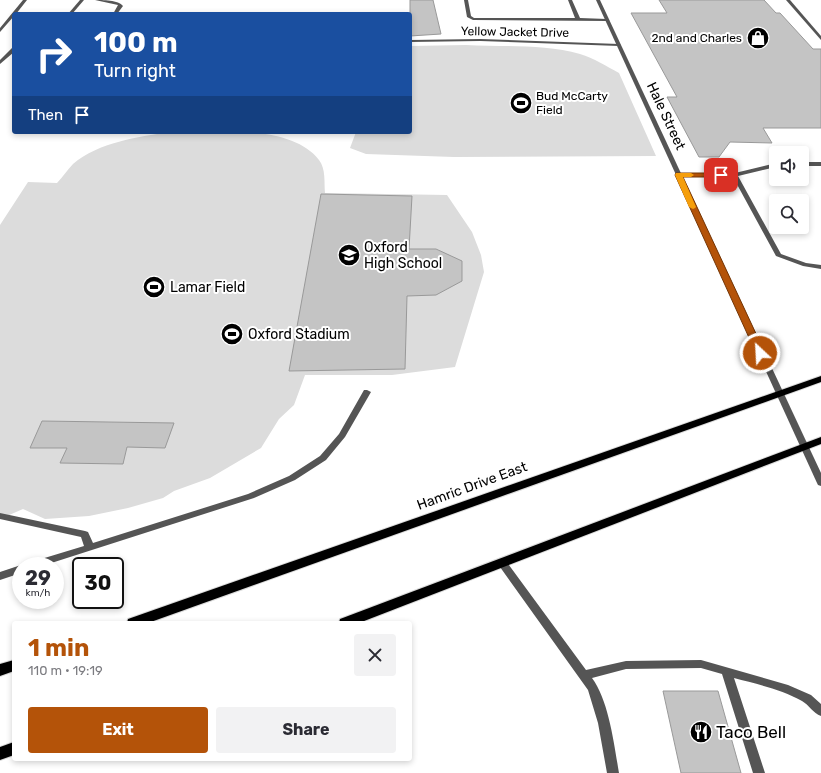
<!DOCTYPE html>
<meta charset="utf-8">
<style>
:root{--surface:#fff;--page:#f2f2f3;--text:#2b2b33;--muted:#7c7c81;--accent:#b45309}
body{margin:0;font-family:Rubik,sans-serif;background:var(--page);color:var(--text);height:100vh;display:flex;flex-direction:column;font-size:15px;white-space:nowrap}
*{box-sizing:border-box;margin:0}
p{font-size:13px;color:var(--muted)}
.icon{flex:none;width:22px;height:22px;fill:none;stroke:currentColor;stroke-width:2;stroke-linecap:round;stroke-linejoin:round}
.map{position:relative;flex:1;overflow:hidden}
.panel{position:absolute;left:12px;top:621px;width:400px;height:140px;display:flex;flex-direction:column;background:var(--surface);border-radius:4px;box-shadow:0 2px 6px #0003}
.panel>*{flex:none}
.hud{position:absolute;left:12px;top:12px;width:400px;height:122px;border-radius:4px;box-shadow:0 2px 6px #0003;background:#1a4fa0;color:#fff;overflow:hidden}
.controls{position:absolute;left:769px;top:146px;display:grid;gap:8px}
.controls a{display:grid;place-items:center;width:40px;height:40px;border-radius:4px;background:var(--surface);box-shadow:0 2px 6px #0003;font-size:20px}
.speed{position:absolute;left:12px;top:557px;display:flex;gap:8px;font-size:20px;font-weight:700;text-align:center}
.speed>*{display:grid;place-content:center;width:52px;height:52px;border-radius:50%;background:var(--surface);box-shadow:0 2px 6px #0003;line-height:1}
.speed small{font-size:10px;font-weight:400}
.speed .limit{border:2px solid #111;border-radius:6px;background:#fff;color:#111}
.pin{position:absolute;display:grid;place-items:center;width:34px;height:34px;color:#fff;margin:-17px;border-radius:8px;box-shadow:0 2px 6px #0006}
.me{position:absolute;width:44px;margin:-22px;rotate:335deg;stroke-linejoin:round;filter:drop-shadow(0 0 3px #0008)}
.turn{display:flex;align-items:center;gap:14px;height:84px;padding:0 16px;font-size:18px}
.turn .icon{width:52px;height:52px;stroke-width:2.5}
.turn b{display:block;font-size:28px;line-height:34px}
.then{display:flex;align-items:center;height:38px;padding:0 16px;background:#0003;gap:8px;font-size:15px}
.round{display:grid;place-items:center;flex:none;width:42px;height:42px;border-radius:4px;background:var(--page)}
.head{display:flex;align-items:center;justify-content:space-between;height:68px;padding:0 16px}
h1{font-size:24px;font-weight:700;line-height:30px;color:var(--accent)}
.cta{display:flex;gap:8px;margin-top:auto;padding:8px 16px}
.cta a{flex:1;height:46px;border-radius:4px;background:var(--accent);color:#fff;font-size:16px;font-weight:700;line-height:46px;text-align:center}
.cta a+a{background:var(--page);color:var(--text)}
.map>svg:first-child{display:block}
.green{fill:#dcdcdc}
.building{fill:#c4c4c4;stroke:#999}
.lines{fill:none;stroke-linecap:round;stroke-linejoin:round}
.primary-casing{stroke:#dbdbdb;stroke-width:2}
.lane{fill:#555;fill-rule:evenodd}
.street{fill:#555;fill-rule:evenodd}
.primary{fill:#000;fill-rule:evenodd}
.route{fill:#b45309;stroke:#753606}
.slow{fill:#f59e0b}
.labels{text-anchor:middle;dominant-baseline:central;stroke-width:4;stroke-linejoin:round;paint-order:stroke}
.far-street-label{font-size:12px;fill:#000;stroke:#fff}
.far-poi-label{font-size:12px;fill:#000;stroke:#fff;text-anchor:end}
.street-label{font-size:14px;fill:#000;stroke:#fff}
.poi-label{font-size:14px;fill:#000;stroke:#fff;text-anchor:start}
.near-poi-label{font-size:17px;fill:#000;stroke:#fff;text-anchor:start}
</style>
<div class="map">
<svg width="821" height="773" viewBox="0 0 821 773">
<rect width="100%" height="100%" fill="#fff"/>
<g class="green">
<path d="M466,45C503,47 544,44 580,54C594,58 606,66 619,73L656,156L454,157L366,154L350,148L356,132H410V46Z"/>
<path d="M169,132C211,132 291,123 319,160C326,169 324,182 325,193L447,195L472,232L481,255L484,272L455,367L392,375H305L294,405L279,419L261,448L210,478L174,491L163,498L128,508L89,516L45,519L23,509L0,519V225L28,182L57,183C63,177 67,170 73,164C99,142 138,137 169,132Z"/>
</g>
<g class="building">
<path d="M410,0H433L441,34L410,36Z"/>
<path d="M659,0H764L776,13H780L813,49H821V128H763L772,143L730,142L719,157H699L667,97H677L631,13H667Z"/>
<path d="M321,194L412,196L409,249H436L462,261V281L436,295L407,296L405,369L289,371Z"/>
<path d="M42,421L174,423L165,448L127,447L123,464L60,463L67,448H30Z"/>
<path d="M663,691H718L741,773H681Z"/>
</g>
<g class="lines">
<g class="primary-casing">
<g id="primary">
<path d="M821,376V382L148,623H127L128,619Z"/>
<path d="M821,437V444L359,623H339L340,619Z"/>
<path d="M14,660V671L0,676V664Z"/>
<path d="M14,742V755L0,760V747Z"/>
</g>
</g>
<g class="lane">
<path d="M80,0H84L72,14H68Z"/>
<path d="M95,0C102,0 119,0 123,6L117,14H113L118,5Z"/>
<path d="M464,0H468L471,16L474,18H575L568,0H572L580,18L607,19L609,20L607,21L473,20L467,17Z"/>
<path d="M786,0H790L821,36V40Z"/>
<path d="M480,39L619,44L621,45L619,46L480,41L410,42V40Z"/>
<path d="M12,48H14V52L0,64V60Z"/>
<rect x="802" y="162" width="19" height="4"/>
<path d="M776,163V167L738,176L781,254L806,263L821,265V269L803,266L776,256L733,177H678L675,175L678,173H735Z"/>
<path d="M364,390H367L371,392L345,437L326,460L295,480L254,498L42,566H26L28,563L84,546L81,537L0,519V513L85,531L88,532L93,543L248,494L289,476L320,456L339,434Z"/>
<path d="M503,560L506,561L586,670L626,661L701,660L788,685L811,695L821,704V716C813,713 809,705 802,701C781,689 756,684 734,678L765,773H753L722,674L701,668L626,669L592,678C609,701 614,744 619,773H607L598,723L588,690L500,567L498,564L500,561Z"/>
<path d="M21,565L23,566H21V573L0,580V572Z"/>
</g>
<g class="street">
<path d="M23,0H27L16,14H14V16L0,32V28Z"/>
<path d="M596,0H600L821,473V486L818,485L817,483Z"/>
</g>
<use href="#primary" class="primary"/>
</g>
<path class="route" d="M676,173H721L724,175L721,177H683L765,353L763,355H757L756,353L675,175Z"/>
<path class="slow" d="M676,173H691L694,175L691,177H683L696,207L695,208L693,209L689,207L675,175Z"/>
<defs>
<g id="shop-disc" transform="scale(1.15)"><circle r="9.5" fill="#000" stroke="#fff"/><path d="M-5-2.5h2.3a2.7 3.5 0 0 1 5.4 0H5L5.5 6h-11ZM-1.5-2.5h3a1.5 2.3 0 0 0-3 0Z" fill="#fff"/></g>
<g id="stadium-disc" transform="scale(1.15)"><circle r="9.5" fill="#000" stroke="#fff"/><path d="M0-5a6.5 5 0 1 0 0 10a6.5 5 0 1 0 0-10ZM-3.5-1.8h7v3.6h-7Z" fill="#fff"/></g>
<g id="school-disc" transform="scale(1.15)"><circle r="9.5" fill="#000" stroke="#fff"/><path d="M0-5L7-2L0 1L-7-2ZM-4 1L0 2.5L4 1V4Q0 6-4 4Z" fill="#fff"/></g>
<g id="restaurant-disc" transform="scale(1.15)"><circle r="9.5" fill="#000" stroke="#fff"/><path d="M-5-6h1v4h1v-4h1v4h1v-4h1v5L-1.5 .5V6h-2V.5L-5-1ZM5-6V6H3V1.5H1.5Q1.5-4 5-6Z" fill="#fff"/></g>
</defs>
<g fill-rule="evenodd">
<use href="#shop-disc" x="758" y="38"/>
<use href="#stadium-disc" x="521" y="103"/>
<use href="#school-disc" x="349" y="255"/>
<use href="#stadium-disc" x="154" y="287"/>
<use href="#stadium-disc" x="232" y="334"/>
<use href="#restaurant-disc" x="701" y="732"/>
</g>
<g class="labels">
<g class="far-street-label">
<text transform="translate(515 32) rotate(1)">Yellow Jacket Drive</text>
</g>
<g class="far-poi-label">
<text x="742" y="38">2nd and Charles</text>
<text x="536" y="96" text-anchor="start">Bud McCarty<tspan x="536" dy="14">Field</tspan></text>
</g>
<g class="street-label">
<text transform="translate(666 116) rotate(65)">Hale Street</text>
<text transform="translate(472 486) rotate(-20)">Hamric Drive East</text>
</g>
<g class="poi-label">
<text x="364" y="247">Oxford<tspan x="364" dy="16">High School</tspan></text>
<text x="170" y="287">Lamar Field</text>
<text x="248" y="334">Oxford Stadium</text>
</g>
<g class="near-poi-label">
<text x="716" y="732">Taco Bell</text>
</g>
</g>
</svg>
<div class="controls">
<a><svg class="icon" aria-label="sound" viewBox="0 0 24 24"><path d="M4 9h4l5-4v14l-5-4H4zM17 9q2 3 0 6"/></svg></a>
<a><svg class="icon" aria-label="search" viewBox="0 0 24 24"><circle cx="10" cy="10" r="6"/><path d="M15 15l6 6"/></svg></a>
</div>
<div class="speed"><div>29<small>km/h</small></div><div class="limit">30</div></div>
<div class="pin" style="left:721px;top:175px;background:#d93025"><svg class="icon" aria-label="arrive" viewBox="0 0 24 24"><path d="M6 21V4h12l-3 4 3 4H6"/></svg></div>
<svg class="me" style="left:760px;top:353px" viewBox="-20 -20 40 40"><circle r="17" fill="#b45309" stroke="#fff" stroke-width="3"/><path d="M0-11L8 9 0 5-8 9z" fill="#fff"/></svg>
<div class="hud">
<div class="turn"><svg class="icon" aria-label="right" viewBox="0 0 24 24"><path d="M7 20v-9h11M14 6l5 5-5 5"/></svg><div><b>100 m</b>Turn right</div></div>
<div class="then">Then<svg class="icon" aria-label="arrive" viewBox="0 0 24 24"><path d="M6 21V4h12l-3 4 3 4H6"/></svg></div>
</div>
<section class="panel">
<div class="head"><div><h1>1 min</h1><p>110 m · 19:19</p></div><a class="round"><svg class="icon" aria-label="close" viewBox="0 0 24 24"><path d="M6 6l12 12M18 6L6 18"/></svg></a></div>
<div class="cta"><a>Exit</a><a>Share</a></div>
</section>
</div>
